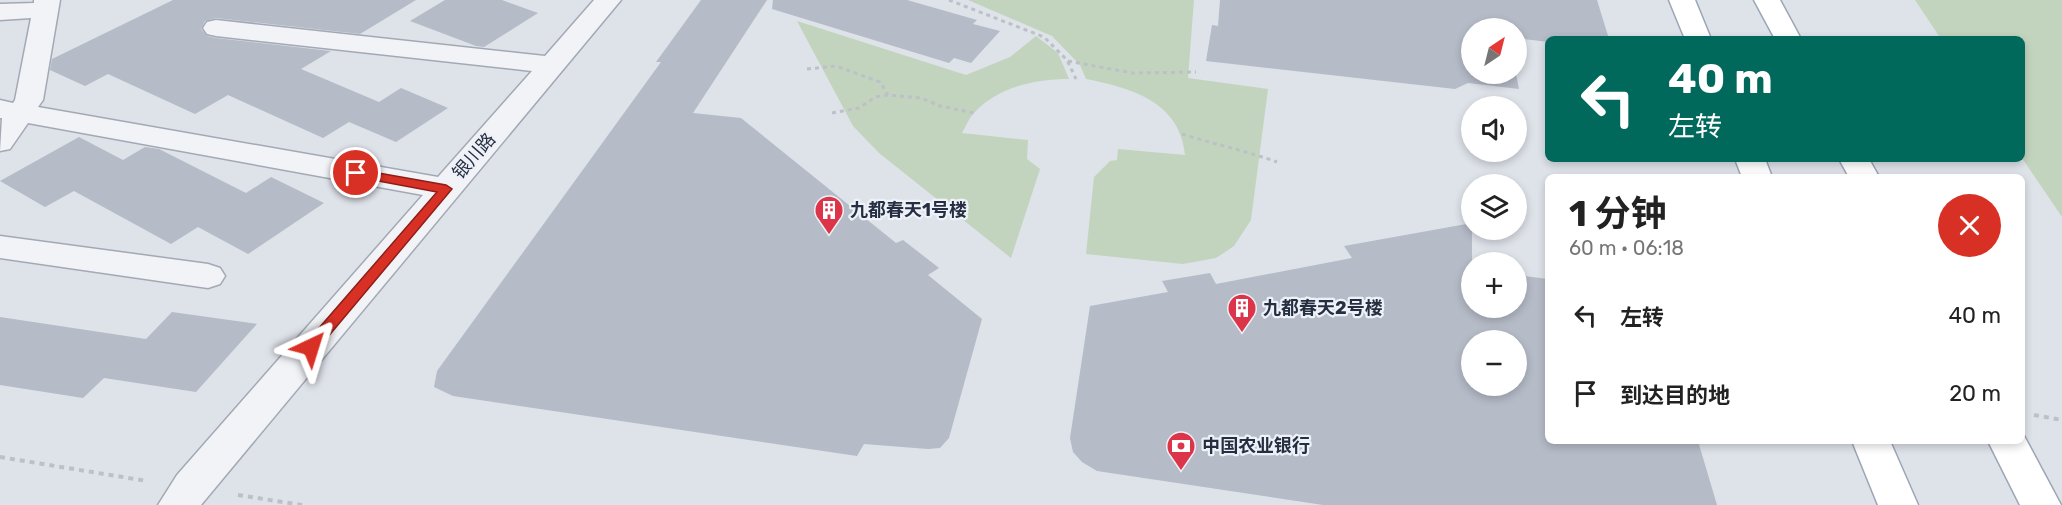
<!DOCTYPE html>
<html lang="zh">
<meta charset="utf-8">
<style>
:root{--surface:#fff;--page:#f2f2f2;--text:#222;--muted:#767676}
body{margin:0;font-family:Rubik,"Noto Sans SC",sans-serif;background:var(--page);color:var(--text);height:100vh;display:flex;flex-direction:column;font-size:22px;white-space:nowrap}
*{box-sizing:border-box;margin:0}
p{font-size:20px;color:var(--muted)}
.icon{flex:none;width:33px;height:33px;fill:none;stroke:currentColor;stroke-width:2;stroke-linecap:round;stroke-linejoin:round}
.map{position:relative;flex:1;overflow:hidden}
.drawer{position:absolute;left:1545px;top:174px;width:480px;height:270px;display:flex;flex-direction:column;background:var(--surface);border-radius:9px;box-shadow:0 3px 9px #0003}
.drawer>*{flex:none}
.top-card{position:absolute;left:1545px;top:36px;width:480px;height:126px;border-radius:9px;box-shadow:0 3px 9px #0003;background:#00695c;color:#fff;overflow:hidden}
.needle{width:39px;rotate:35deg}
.fabs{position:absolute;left:1461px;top:18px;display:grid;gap:12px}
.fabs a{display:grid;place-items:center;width:66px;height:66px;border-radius:50%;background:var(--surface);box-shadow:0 3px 9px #0003;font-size:30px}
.pin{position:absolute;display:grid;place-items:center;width:51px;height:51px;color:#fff;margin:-26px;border:3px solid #fff;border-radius:50%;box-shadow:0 2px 6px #0007}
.me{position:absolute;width:66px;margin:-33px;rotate:41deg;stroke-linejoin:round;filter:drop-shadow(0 0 4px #0008)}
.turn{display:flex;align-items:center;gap:21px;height:126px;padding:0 24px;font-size:27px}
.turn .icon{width:78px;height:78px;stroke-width:2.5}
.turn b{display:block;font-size:42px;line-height:51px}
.round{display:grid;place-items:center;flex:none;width:63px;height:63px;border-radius:32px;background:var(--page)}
.headline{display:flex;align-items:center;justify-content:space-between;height:102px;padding:0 24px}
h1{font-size:36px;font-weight:700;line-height:45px}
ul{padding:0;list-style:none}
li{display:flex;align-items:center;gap:18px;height:78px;padding:0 24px}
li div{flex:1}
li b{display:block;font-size:22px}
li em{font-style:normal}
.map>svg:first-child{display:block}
.green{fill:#c3d4be}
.building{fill:#b5bbc7;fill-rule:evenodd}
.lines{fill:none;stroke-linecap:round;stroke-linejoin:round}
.minor-casing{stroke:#a3a9b4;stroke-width:3}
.major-casing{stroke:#9ca6b6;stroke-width:3}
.path-far1{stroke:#bcc0c8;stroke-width:3;stroke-dasharray:4 4;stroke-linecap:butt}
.path{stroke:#bcc0c8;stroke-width:4;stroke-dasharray:5 5;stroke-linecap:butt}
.minor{fill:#f1f3f7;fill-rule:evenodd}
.major{fill:#fff;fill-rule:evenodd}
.route{fill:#d93025;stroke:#8d1f18;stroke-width:1.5}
.labels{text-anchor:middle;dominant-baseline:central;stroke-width:4.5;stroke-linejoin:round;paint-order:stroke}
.street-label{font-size:18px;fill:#262f42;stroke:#eef1f7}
.poi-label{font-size:18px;font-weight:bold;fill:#262f42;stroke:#eef1f7;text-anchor:start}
</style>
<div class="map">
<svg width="2062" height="505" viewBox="0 0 2062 505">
<rect width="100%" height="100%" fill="#dee2e9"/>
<g class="green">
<path d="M968,0H1194L1188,78L1268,89L1251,220L1234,246L1216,258L1183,264L1086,254L1094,177L1110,161L1117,160L1118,149L1185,155C1180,102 1132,88 1086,79L1080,65L1052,36Z"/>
<path d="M1915,0H2062V217L2022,158V39H1941Z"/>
<path d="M797,21L966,75L1010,57L1036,36L1058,53L1069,79C1036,79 997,87 974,113C969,118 966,126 962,133L1028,140L1027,159L1040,169L1011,258L879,153L853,126Z"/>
</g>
<g class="building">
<path d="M173,0H416L360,34L216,18L205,21L201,29L207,36L216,38L331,51L301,69L379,102L401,88L448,108L396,142L349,122L323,138L228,95L195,114L108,74L85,86L50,70L52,59Z"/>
<path d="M445,0H502L538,13L484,47L476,46L410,21Z"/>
<path d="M701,0H767L693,113L741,118L896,243L903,240L939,268L928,275L982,319L949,438L940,448L928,449L864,444L857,456L453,396L434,387L437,371L661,62H656Z"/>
<path d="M773,0H907L977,20L973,24L1000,31L971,63L954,58L949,63L772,9Z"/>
<path d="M1220,0H1597L1609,39H1548V42L1516,38V28H1472V74H1516L1519,89L1468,83L1455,89L1206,61L1212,25L1218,26Z"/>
<path d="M79,137L123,160L145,147L159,149L246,193L271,177L324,203L248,254L198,227L171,244L74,191L45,207L0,181Z"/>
<path d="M1472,223V308H1516V275L1548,279V441H1698L1717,505H1323L1097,471L1082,462L1073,452L1070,438L1090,306L1168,292L1162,281L1210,273L1216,284L1352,258L1344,246ZM1472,340H1516V386H1472Z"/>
<path d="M172,312L257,324L196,392L104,378L83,398L0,385V317L146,339Z"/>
</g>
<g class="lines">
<g class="minor-casing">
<g id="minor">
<path d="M34,0H60L43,100L38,107L438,177L532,71L216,36L207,34L203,28L207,22L216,20L545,56L594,0H621L201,505H158L177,475L423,195L28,123L10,149L0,151L2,118H0V100L13,103L15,100L31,18L0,20V4L34,3Z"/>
<path d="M0,236L208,264L220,268L225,276L220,284L208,288L0,258Z"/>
</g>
</g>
<g class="major-casing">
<g id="major">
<path d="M1669,0H1695L1711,39H1685Z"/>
<path d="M1754,0H1780L1801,39H1775Z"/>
<path d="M1735,159H1765L1772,177H1742Z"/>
<path d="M1839,159H1869L1879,177H1849Z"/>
<path d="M2022,432L2061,505H2020L1988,441H2022Z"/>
<path d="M1852,441H1890L1918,505H1878Z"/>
</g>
</g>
<g class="path-far1">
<path d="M949,0L1044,37L1067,60L1076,79"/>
<path d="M1068,61L1132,73L1196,72"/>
<path d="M807,69L836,66L880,82L888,95"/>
<path d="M832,113L859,108L875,97L888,95L921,98L940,106L974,113"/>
<path d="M1182,134C1214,144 1246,151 1277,162"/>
</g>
<g class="path">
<path d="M2034,415L2062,420"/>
<path d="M0,457L147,481"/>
<path d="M238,495L302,505"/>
</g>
<use href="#minor" class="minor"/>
<use href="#major" class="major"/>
</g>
<path class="route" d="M356,169L446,185L452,189L316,351H306L303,347L306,343L437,192L352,176L350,173Z"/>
<defs>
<g id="building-pin" transform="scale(1.5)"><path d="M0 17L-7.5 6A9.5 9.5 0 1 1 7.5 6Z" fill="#dc354a" stroke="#eef1f7"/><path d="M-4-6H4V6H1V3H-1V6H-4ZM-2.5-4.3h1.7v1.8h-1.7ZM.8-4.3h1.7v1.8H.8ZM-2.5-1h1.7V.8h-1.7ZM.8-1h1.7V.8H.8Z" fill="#fff"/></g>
<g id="bank-pin" transform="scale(1.5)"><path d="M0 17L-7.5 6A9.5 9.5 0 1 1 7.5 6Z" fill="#dc354a" stroke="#eef1f7"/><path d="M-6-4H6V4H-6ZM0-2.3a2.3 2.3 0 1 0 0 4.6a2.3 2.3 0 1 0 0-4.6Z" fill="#fff"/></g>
</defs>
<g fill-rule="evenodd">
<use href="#building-pin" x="829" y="210"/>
<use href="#building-pin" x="1242" y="308"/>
<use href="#bank-pin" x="1181" y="446"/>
</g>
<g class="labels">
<g class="street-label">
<text transform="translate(474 156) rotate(-49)">银川路</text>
</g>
<g class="poi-label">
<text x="850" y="210">九都春天1号楼</text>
<text x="1263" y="308">九都春天2号楼</text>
<text x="1202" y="446">中国农业银行</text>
</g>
</g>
</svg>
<div class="fabs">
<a><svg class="needle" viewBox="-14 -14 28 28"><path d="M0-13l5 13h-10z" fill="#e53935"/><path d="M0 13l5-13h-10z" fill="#767676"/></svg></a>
<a><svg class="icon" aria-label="sound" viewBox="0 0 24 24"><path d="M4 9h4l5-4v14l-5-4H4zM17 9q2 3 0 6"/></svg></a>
<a><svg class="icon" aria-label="layers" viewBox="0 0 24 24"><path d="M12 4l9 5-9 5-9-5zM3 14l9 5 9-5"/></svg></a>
<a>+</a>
<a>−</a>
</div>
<div class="pin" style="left:356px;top:173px;background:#d93025"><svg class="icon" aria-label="arrive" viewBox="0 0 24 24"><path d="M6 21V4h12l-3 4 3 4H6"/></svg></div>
<svg class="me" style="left:311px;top:347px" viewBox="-20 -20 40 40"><path d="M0-17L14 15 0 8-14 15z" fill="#d93025" stroke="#fff" stroke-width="4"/></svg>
<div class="top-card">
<div class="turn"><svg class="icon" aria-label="left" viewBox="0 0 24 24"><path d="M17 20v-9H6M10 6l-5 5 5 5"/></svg><div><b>40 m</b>左转</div></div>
</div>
<section class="drawer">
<div class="headline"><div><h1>1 分钟</h1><p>60 m · 06:18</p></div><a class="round" style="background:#d93025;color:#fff"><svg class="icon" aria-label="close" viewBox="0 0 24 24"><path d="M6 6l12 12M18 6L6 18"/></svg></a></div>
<ul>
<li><svg class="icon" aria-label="left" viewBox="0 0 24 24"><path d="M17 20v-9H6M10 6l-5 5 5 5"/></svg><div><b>左转</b></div><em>40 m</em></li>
<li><svg class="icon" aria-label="arrive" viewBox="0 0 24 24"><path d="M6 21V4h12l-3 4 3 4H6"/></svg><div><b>到达目的地</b></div><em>20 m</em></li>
</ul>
</section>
</div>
